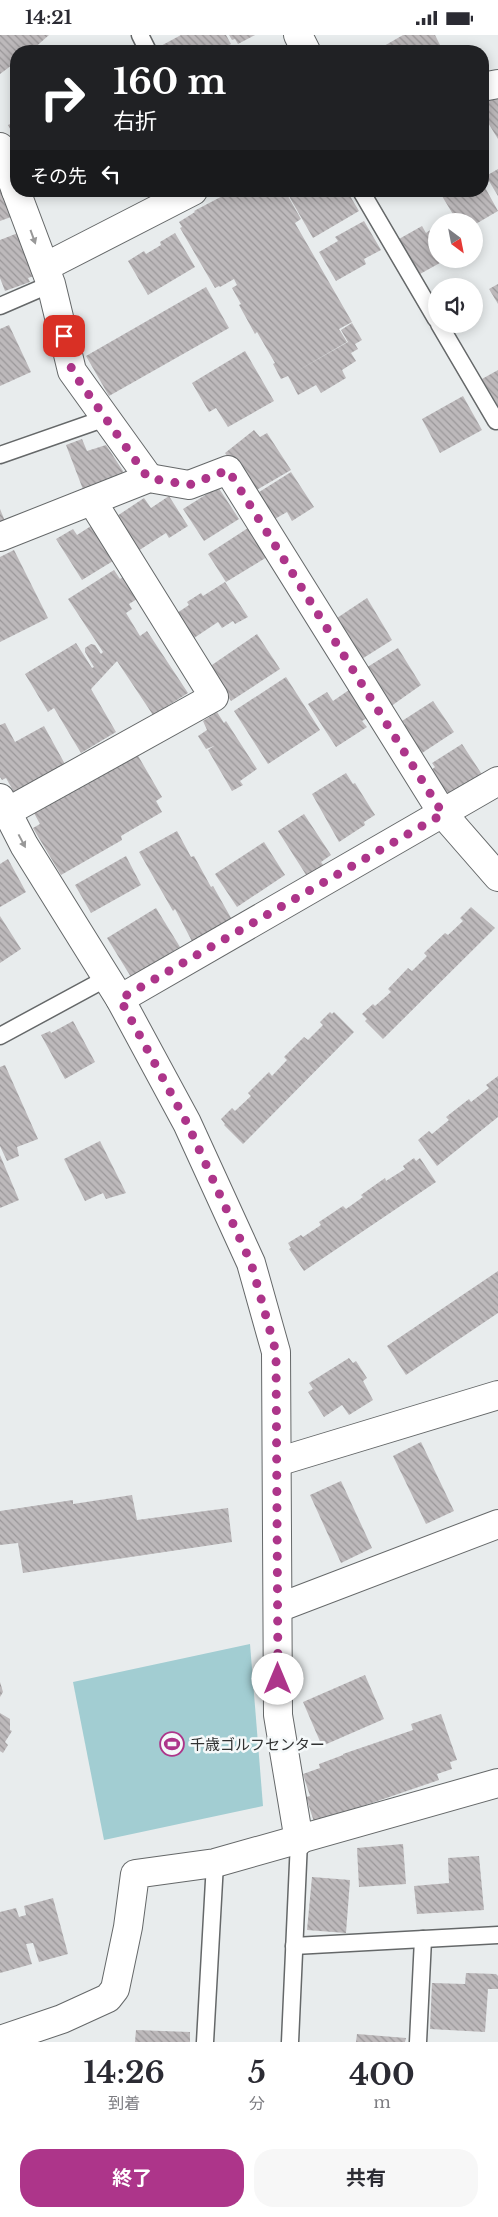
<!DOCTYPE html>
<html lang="ja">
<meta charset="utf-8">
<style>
:root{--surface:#fff;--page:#f7f7f7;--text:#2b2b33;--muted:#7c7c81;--accent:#ad358a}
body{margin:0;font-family:"Libre Baskerville","Noto Sans JP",serif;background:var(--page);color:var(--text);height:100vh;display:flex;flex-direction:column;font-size:19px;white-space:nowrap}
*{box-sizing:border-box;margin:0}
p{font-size:16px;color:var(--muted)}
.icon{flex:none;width:28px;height:28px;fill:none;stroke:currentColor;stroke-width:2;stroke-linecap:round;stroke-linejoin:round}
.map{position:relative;height:2007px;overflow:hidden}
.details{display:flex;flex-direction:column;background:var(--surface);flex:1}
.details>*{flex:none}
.hud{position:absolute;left:10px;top:10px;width:479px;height:152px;border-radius:20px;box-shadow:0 2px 12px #0003;background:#202124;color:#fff;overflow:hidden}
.needle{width:32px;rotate:148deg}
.buttons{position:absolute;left:428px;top:178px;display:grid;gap:10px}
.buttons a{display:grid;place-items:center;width:55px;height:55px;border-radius:50%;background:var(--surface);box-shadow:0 2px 12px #0003;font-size:25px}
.pin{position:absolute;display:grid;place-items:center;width:42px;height:42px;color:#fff;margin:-21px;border-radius:10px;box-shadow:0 2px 8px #0006}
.me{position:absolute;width:55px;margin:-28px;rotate:0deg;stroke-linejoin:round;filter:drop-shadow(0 0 4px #0008)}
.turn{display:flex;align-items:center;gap:18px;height:105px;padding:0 20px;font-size:22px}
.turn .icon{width:65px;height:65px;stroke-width:2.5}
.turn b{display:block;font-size:35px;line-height:42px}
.then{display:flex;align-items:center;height:48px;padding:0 20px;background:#0003;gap:10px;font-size:19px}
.eta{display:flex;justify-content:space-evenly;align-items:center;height:85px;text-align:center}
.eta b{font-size:30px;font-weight:700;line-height:35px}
.action{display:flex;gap:10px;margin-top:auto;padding:10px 20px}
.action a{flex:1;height:58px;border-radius:20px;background:var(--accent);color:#fff;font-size:20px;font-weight:700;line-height:58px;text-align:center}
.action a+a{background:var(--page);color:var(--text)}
.status{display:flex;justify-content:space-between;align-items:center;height:35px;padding:0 25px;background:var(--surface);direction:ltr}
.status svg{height:14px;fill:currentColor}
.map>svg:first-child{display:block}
.pitch{fill:#a2cdd2}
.building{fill:url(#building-back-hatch)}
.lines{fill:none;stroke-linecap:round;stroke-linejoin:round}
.service-casing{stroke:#656869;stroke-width:19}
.minor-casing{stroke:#656869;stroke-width:30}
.tertiary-casing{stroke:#656869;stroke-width:30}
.service{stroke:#fff;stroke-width:16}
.minor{stroke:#fff;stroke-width:28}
.tertiary{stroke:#fff;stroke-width:28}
.oneway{fill:#989898}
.route{stroke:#ad358a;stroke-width:9;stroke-dasharray:0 16.2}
.labels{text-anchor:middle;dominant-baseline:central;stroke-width:5;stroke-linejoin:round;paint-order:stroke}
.poi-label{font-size:15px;fill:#313232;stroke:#f5f9fa;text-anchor:start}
</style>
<div class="status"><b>14:21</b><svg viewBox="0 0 49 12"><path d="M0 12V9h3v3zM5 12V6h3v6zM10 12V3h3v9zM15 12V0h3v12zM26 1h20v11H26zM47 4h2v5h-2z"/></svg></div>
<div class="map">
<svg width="498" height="2007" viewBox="0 0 498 2007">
<defs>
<pattern id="building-back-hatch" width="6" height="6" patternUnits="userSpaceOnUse" patternTransform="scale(1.25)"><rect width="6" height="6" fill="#bdb9bb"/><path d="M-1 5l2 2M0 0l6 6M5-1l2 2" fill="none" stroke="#9a9799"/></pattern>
</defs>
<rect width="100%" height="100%" fill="#e8eced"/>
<path class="pitch" d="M250,1609L263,1771L104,1805L73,1647Z"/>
<g class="building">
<path d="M0,0H49L31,16H16V27L0,39Z"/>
<path d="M181,0H226L231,9L218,16H159L157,13Z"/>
<path d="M229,0H255L238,9L235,4L232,5Z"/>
<path d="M403,0H435L443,16H388L384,11Z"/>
<path d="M498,55V104L482,78V64Z"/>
<path d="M16,86V105L8,90Z"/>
<path d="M498,134V161L486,141Z"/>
<path d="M482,147L498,176L474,190V186H457L439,156H482Z"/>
<path d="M0,150L15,177L10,179L11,182L0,186Z"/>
<path d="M232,156H285L301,184L295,188L352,287L339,294L347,307L292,339L348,307L341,295L352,288L362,305L355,309L358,314L351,318L356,326L342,335L346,343L321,358L316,350L298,360L288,341L281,344L273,329L275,328L257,297L255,299L239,270L241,269L232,253L237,250L234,244L220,252L219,251L215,253L180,193L182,192L179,187L195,177L194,176Z"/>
<path d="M286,156H347L359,176L313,203Z"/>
<path d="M364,186L381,215L364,224L366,229L336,246L319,217L338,206L335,202Z"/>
<path d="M422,191L426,198L436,191V224H447L420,239L399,204Z"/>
<path d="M23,196L40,239L28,243L30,247L5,256L0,243V205Z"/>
<path d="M175,198L195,232L148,260L128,226L144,216L146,219L161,210L160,207Z"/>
<path d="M498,249V269L489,254Z"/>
<path d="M206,252L229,293L109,361L86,321Z"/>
<path d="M9,290L31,337L0,351V294Z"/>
<path d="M245,316L274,366L228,392L216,373L209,377L192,348Z"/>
<path d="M498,335V371L482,344Z"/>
<path d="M463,361L482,395L440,418L422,384Z"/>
<path d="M254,395L260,402L267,398L291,435L253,457L225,418Z"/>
<path d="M82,404L87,416L106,410L123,436L121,443L84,457L66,410Z"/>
<path d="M291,437L314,472L292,486L287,477L273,485L256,459Z"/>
<path d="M218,452L239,484L204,506L183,474Z"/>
<path d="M169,461L188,491L169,503L166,498L138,516L111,485L144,463L151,473Z"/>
<path d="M0,474L7,491L0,494Z"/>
<path d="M91,491L113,526L82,545L56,504L73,494L77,500Z"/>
<path d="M248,493L267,522L226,547L208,519Z"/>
<path d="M14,515L48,583L0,607V522Z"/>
<path d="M114,535L120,544L123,542L137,564L129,569L132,574L126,578L140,601L147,596L188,658L153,680L117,626L91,654L116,697L81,718L54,673L48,677L25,639L76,608L92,633L94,632L85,617V613L91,609L95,610L101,619L103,617L68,564Z"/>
<path d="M225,547L248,582L235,589L233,586L222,593L218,587L194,603L177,578L189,570L187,567L201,558L203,561Z"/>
<path d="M367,563L392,605L357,627L334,585Z"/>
<path d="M257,599L280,634L231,666L209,632Z"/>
<path d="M398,613L421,650L387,674L361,636Z"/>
<path d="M286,642L320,695L268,729L234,676Z"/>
<path d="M349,655L367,683L362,686L367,692L336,712L308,669L327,657L333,666Z"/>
<path d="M433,666L454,697L416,722L397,694L405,689L402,686Z"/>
<path d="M217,677L224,688L226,686L257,734L240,746L243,750L232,756L208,715L214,711L206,714L198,701L207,695L203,686Z"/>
<path d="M5,688L15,707L44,691L66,731L15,759L6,743L2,745L0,742V690Z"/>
<path d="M462,709L483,741L448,764L430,736L435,732L432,728Z"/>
<path d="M137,719L162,762L156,766L162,777L121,801L122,805L61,840L33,793L40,789L34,778Z"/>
<path d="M346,738L353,749L355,748L375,780L364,787L365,790L339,807L312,759Z"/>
<path d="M304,779L331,820L321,827L327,835L310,846L278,796Z"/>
<path d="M177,796L191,822L194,821L211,852L213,851L235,890L195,912L175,874L173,876L139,817Z"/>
<path d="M264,807L285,840L237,872L215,839Z"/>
<path d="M126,821L141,850L91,878L75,850Z"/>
<path d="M8,824L26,857L0,872V829Z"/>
<path d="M471,872L495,893L383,1004L365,986L367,984L362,979L373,969L375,971L391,957L388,954L408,933L412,936L427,921L424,918L445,898L448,900L463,886L460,883Z"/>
<path d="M156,873L180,912L131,942L107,903Z"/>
<path d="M0,881L21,914L0,928Z"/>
<path d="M330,977L332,979L334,977L354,997L243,1109L224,1090L225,1089L221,1084L232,1073L235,1076L251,1061L248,1058L269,1037L272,1041L287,1025L284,1022L304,1002L308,1005L323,990L320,987Z"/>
<path d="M73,986L95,1027L65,1044L41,1000L50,996L51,998Z"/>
<path d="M5,1030L38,1104L17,1112L19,1121L7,1126L0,1111V1032Z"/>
<path d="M498,1041V1082L437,1131L418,1105L429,1096L432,1099L449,1085L446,1082L469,1064L471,1067L489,1053L486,1050Z"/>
<path d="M100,1106L126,1158L106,1164L103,1158L85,1166L64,1124Z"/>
<path d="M0,1120L19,1165L0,1173Z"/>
<path d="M414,1123L416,1126L420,1123L436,1147L304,1236L289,1214L291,1213L288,1208L301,1200L303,1202L321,1190L319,1187L343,1171L346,1174L363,1162L361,1160L385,1143L386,1146L405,1134L403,1131Z"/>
<path d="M498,1236V1278L406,1340L387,1311Z"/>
<path d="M349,1323L353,1328L356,1326L367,1343L363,1346L373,1365L349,1380L342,1370L324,1382L308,1357L313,1354L309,1348Z"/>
<path d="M421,1407L454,1476L426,1489L393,1421Z"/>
<path d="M341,1446L372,1513L341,1528L310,1460Z"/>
<path d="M132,1460L137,1485L228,1473L232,1507L23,1538L18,1508L0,1510V1476L73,1465V1469Z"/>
<path d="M365,1640L384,1684L322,1711L303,1667Z"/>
<path d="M0,1647L3,1657L0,1662Z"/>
<path d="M0,1678L10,1684V1695L12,1696L5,1707L8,1710L3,1718L0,1716Z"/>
<path d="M441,1679L457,1725L450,1727L452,1734L437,1739L439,1745L360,1772L361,1775L315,1790L306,1762L310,1761L303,1739L320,1733L319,1729L343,1720V1719L413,1695L411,1689Z"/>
<path d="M403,1809L406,1849L359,1852L357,1813Z"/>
<path d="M479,1821L484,1875L417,1879L414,1851L449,1848L448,1823Z"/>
<path d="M312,1842L350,1845L346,1898L307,1895Z"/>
<path d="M53,1863L68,1919L39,1927L33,1908L26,1909L32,1929L0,1938V1877L16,1873L19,1882L26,1880L24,1871Z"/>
<path d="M466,1938L496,1939L498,1941V1954H488L485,1997L430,1994L432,1948L465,1949Z"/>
<path d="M136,1995L190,1997V2007H135Z"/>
<path d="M357,1999L406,2003L405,2007H356Z"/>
</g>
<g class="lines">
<g class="service-casing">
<g id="service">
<path d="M140,0L148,16"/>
<path d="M361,156L436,284"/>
<path d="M0,271L51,249"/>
<path d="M439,289L496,386"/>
<path d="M0,420L106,383"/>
<path d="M0,1001L107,943"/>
<path d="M294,1911L498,1900"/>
<path d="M205,2007L215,1828"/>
<path d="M290,2007L299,1806"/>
<path d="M418,2007L423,1904"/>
</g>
</g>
<g class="minor-casing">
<g id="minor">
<path d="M298,0L306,16"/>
<path d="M482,52L498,49"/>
<path d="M0,112L16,156"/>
<path d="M16,156L51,249L72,336L149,443"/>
<path d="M45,232L193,156"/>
<path d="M0,502L149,443L189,450L228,435L443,779"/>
<path d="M0,763L24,810L120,964L187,1088L251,1228L276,1317L278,1680L299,1806"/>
<path d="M7,777L214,662L92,466"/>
<path d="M120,964L498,746"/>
<path d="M277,1427L498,1360"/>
<path d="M278,1573L498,1489"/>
<path d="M0,2005L62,1984L108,1963L115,1954L128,1892L135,1839L215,1828L498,1748"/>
</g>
</g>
<g class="tertiary-casing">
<path id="tertiary" d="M443,779L498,842"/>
</g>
<use href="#service" class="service"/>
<use href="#minor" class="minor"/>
<use href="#tertiary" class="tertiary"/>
</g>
<defs><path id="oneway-solid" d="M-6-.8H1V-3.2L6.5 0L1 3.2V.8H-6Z" transform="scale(1.25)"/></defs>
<g class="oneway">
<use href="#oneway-solid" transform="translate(33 202) rotate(70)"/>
<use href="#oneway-solid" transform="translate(22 806) rotate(62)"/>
</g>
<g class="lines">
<path class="route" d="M64,301L72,336L148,443L189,450L228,435L443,779L120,964L187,1088L251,1228L276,1317L278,1644"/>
</g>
<defs>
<g id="stadium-ring" transform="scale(1.25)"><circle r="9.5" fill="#f5f9fa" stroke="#ad358a" stroke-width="1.5"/><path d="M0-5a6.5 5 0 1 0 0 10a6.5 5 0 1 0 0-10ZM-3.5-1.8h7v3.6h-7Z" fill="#ad358a"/></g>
</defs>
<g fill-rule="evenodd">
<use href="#stadium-ring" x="172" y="1709"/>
</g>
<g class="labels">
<g class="poi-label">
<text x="190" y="1709">千歳ゴルフセンター</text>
</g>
</g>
</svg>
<div class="buttons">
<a><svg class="needle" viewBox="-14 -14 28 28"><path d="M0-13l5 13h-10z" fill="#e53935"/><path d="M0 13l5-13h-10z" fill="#7c7c81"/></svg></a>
<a><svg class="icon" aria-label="sound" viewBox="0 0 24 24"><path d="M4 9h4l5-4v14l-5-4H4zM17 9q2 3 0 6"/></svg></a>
</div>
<div class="pin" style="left:64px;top:301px;background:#d93025"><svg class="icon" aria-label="arrive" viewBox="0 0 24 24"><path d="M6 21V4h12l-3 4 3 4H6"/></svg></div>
<svg class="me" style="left:278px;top:1644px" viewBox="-20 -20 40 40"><circle r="19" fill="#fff"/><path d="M0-13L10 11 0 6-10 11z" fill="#ad358a"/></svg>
<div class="hud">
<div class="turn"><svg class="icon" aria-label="right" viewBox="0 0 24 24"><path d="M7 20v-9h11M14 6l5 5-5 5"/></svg><div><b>160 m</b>右折</div></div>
<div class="then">その先<svg class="icon" aria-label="left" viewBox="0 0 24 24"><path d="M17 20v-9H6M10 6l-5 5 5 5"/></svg></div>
</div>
</div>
<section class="details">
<div class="eta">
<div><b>14:26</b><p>到着</p></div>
<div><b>5</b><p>分</p></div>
<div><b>400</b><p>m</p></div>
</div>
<div class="action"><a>終了</a><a>共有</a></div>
</section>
